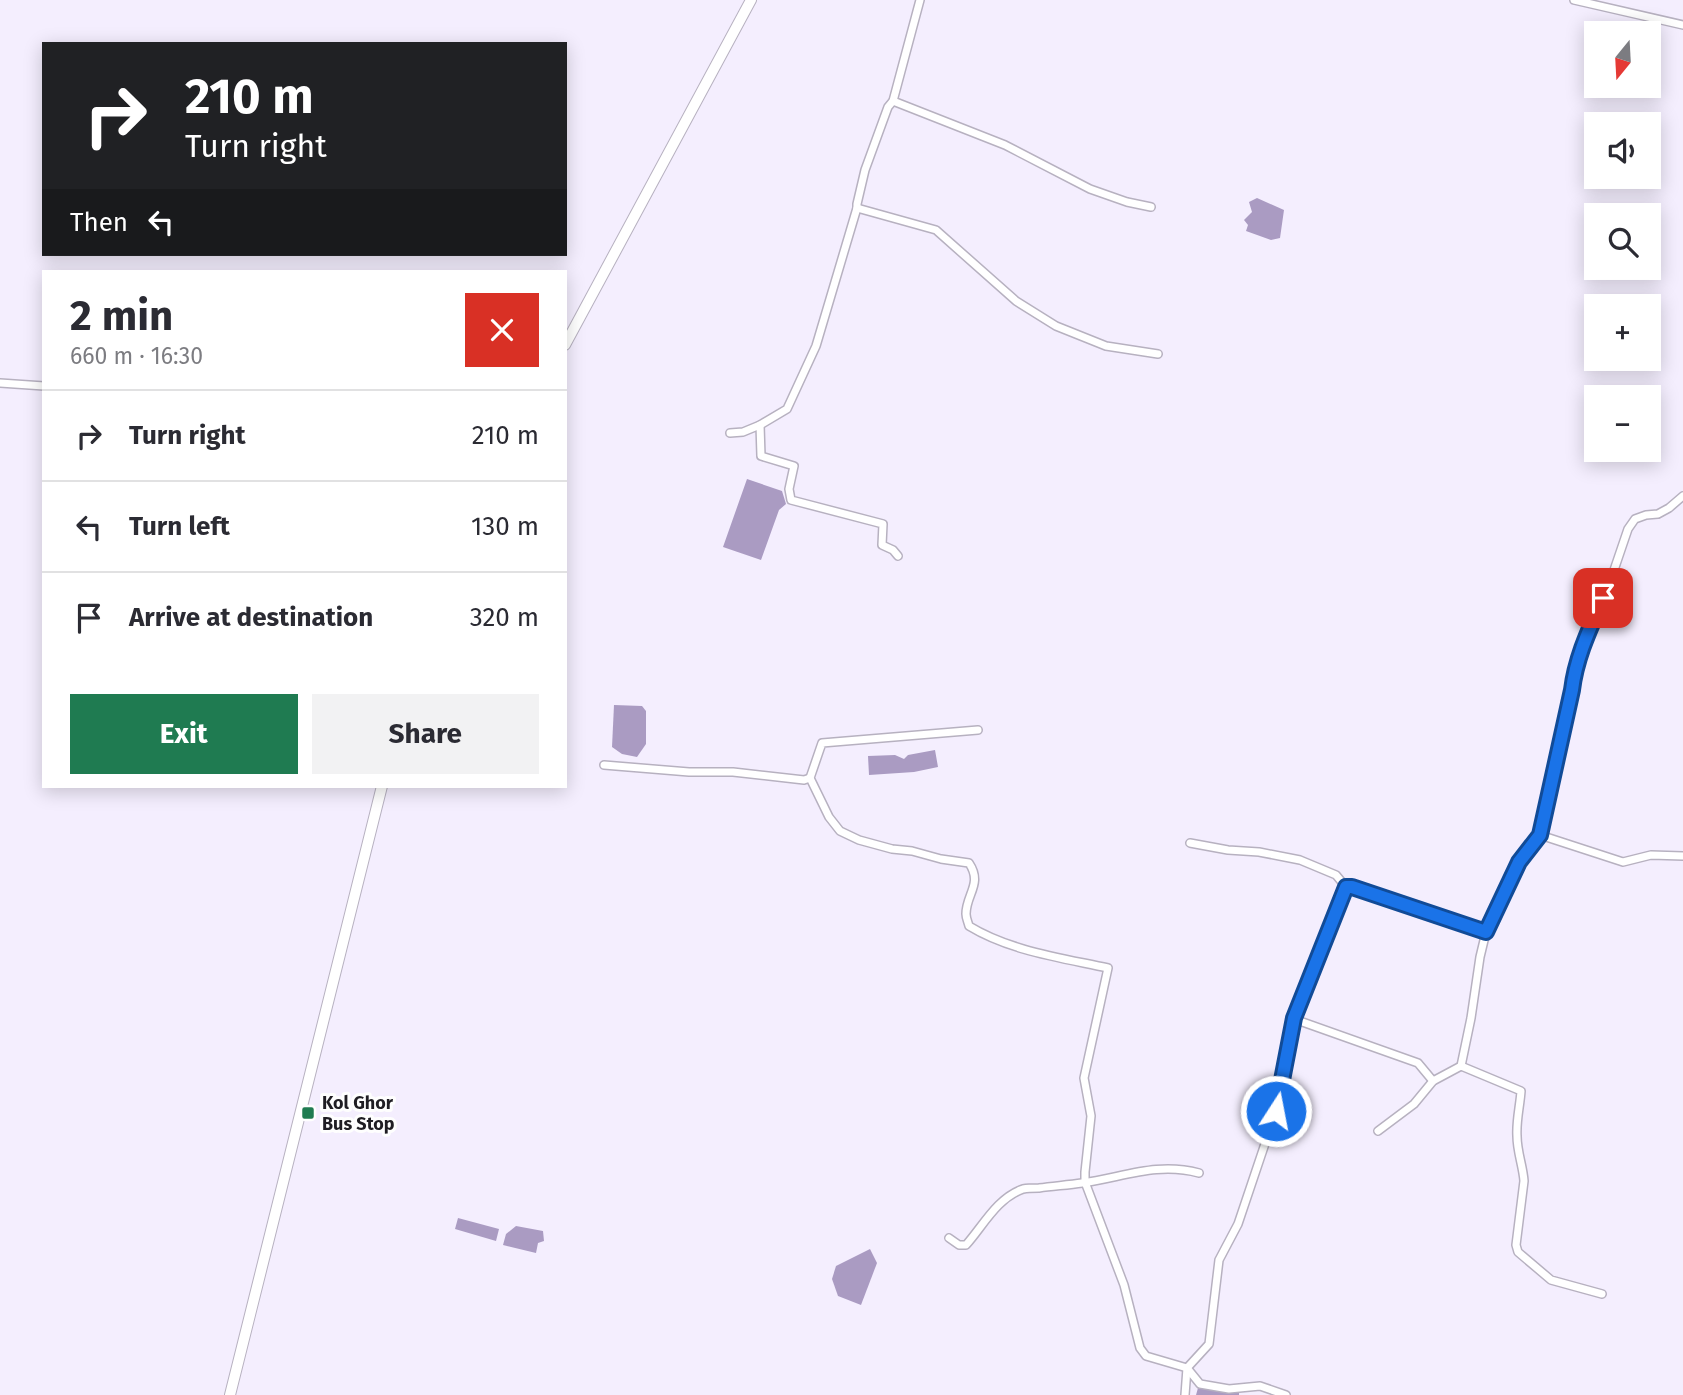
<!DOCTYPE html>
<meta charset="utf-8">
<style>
:root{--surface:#fff;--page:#f2f2f3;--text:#2b2b33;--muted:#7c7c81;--line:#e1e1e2;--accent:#1f7b51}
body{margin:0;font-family:"Fira Sans",sans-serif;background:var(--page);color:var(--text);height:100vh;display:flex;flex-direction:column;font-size:26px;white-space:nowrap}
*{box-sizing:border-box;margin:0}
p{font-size:23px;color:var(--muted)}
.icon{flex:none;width:38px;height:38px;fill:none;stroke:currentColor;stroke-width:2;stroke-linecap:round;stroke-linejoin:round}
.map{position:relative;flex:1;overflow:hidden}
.drawer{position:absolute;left:42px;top:270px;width:525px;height:518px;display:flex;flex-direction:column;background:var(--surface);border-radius:0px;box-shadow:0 4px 18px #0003}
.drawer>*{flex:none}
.top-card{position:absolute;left:42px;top:42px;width:525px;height:214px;border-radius:0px;box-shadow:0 4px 18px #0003;background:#202124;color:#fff;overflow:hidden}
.needle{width:46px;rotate:198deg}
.controls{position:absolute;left:1584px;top:21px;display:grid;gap:14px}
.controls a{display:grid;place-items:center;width:77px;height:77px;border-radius:0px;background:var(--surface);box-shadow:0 4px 18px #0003;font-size:35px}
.pin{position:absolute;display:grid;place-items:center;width:60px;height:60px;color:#fff;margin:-30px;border-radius:14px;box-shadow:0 4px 10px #0006}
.me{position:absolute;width:77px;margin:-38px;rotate:11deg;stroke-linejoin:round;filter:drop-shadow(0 0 5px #0008)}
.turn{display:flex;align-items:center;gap:24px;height:147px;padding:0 28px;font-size:32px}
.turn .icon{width:91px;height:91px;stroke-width:2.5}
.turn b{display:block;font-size:49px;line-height:60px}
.then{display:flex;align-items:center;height:66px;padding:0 28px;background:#0003;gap:14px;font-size:26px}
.round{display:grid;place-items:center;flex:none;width:74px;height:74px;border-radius:0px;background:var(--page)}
.head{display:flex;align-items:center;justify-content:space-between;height:119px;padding:0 28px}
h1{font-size:42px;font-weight:700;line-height:52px}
.action{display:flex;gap:14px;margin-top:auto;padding:14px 28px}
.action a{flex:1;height:80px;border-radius:0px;background:var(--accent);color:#fff;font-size:28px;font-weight:700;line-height:80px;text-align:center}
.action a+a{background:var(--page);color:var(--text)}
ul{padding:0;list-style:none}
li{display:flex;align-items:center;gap:21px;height:91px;padding:0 28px;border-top:2px solid var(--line)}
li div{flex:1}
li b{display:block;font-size:26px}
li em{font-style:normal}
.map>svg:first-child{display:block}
.water{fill:#aa9bc2}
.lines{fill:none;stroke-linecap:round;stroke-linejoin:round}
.minor-casing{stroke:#b7b1c0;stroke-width:10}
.major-casing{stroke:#b7b1c0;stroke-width:12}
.minor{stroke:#fff;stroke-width:7}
.major{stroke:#fff;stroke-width:10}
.route-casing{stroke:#114b97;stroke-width:18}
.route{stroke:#1a73e8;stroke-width:12}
.poi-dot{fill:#1f7b51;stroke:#fefefe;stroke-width:2.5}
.labels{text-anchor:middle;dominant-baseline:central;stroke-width:6;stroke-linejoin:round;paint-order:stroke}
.poi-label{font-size:18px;font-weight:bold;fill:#1f1d23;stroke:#fefefe;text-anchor:start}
</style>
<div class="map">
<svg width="1683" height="1395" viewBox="0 0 1683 1395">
<rect width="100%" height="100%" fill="#f4eefe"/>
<g class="water">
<path d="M1257,198L1284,210L1280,238L1271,240L1246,231L1248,225L1244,220L1252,212L1249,202Z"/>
<path d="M747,479L782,491L786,504L779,510L761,560L723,547Z"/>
<path d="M614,705L642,706L646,711V744L637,757L622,754L612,747Z"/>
<path d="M935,750L938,767L914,772L869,775L868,756L895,755L904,759L908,755Z"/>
<path d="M458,1218L499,1229L496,1241L455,1229Z"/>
<path d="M516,1226L543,1231L544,1241L538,1243L536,1253L503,1245L506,1234Z"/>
<path d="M870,1249L877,1263L861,1305L838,1296L832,1279L836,1266Z"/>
<path d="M1198,1388L1239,1391V1395H1196Z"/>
</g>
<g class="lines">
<g class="minor-casing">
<g id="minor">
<path d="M1574,0L1683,25"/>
<path d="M893,101L1005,145L1090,189L1127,202L1151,207"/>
<path d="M857,208L936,230L1016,301L1056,326L1106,346L1158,354"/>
<path d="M0,383L44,386"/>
<path d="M760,425L761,456L794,466L789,489L791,500L883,524L882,545L893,550L898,556"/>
<path d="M730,433L743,432L760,425L787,409L816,346L857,208V204L865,170L888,107L893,101L920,0"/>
<path d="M978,730L822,743L810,778L829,817L840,831L859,840L892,849L912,851L941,859L969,863C983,884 966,894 966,914C966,918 968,922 969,926C1010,951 1062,958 1108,968L1084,1078L1091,1116L1085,1172V1182L1124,1285L1140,1348L1146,1356L1187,1368L1200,1384L1229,1389L1260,1386L1286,1395"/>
<path d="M604,765L689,772H733L804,780L810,778"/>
<path d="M1540,835L1623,862L1651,855L1683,856"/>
<path d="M1190,843L1228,850L1259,852L1300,860L1336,875L1346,887"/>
<path d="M1294,1019L1418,1063L1433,1081"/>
<path d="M1461,1066L1471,1018L1480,957L1486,932L1519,861L1540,835L1572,690L1575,669L1584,641L1612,576L1628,529L1635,519L1646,515L1658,514L1669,508L1683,496"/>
<path d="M1378,1131L1414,1104L1433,1081L1461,1066L1521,1091C1520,1106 1516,1121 1517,1136C1517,1152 1523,1166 1524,1181L1516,1245L1518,1252L1551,1280L1602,1294"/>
<path d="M949,1238L959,1245H966C983,1226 997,1198 1023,1189C1028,1188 1035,1188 1039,1188C1054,1186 1068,1185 1082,1183C1124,1177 1157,1162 1199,1173"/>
<path d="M1185,1395L1187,1368L1209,1344L1219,1260L1238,1224L1276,1111L1294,1019L1346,887H1352L1486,932"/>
</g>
</g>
<g class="major-casing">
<g id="major">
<path d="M565,345L751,0"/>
<path d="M230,1395L382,786"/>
</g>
</g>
<use href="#minor" class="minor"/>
<use href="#major" class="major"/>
</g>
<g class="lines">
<g class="route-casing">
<path id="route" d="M1276,1111L1294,1018L1346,887H1352L1486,932L1519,862L1540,835L1572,690C1576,657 1590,628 1603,598"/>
</g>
<use href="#route" class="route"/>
</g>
<rect class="poi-dot" x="301" y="1106" width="14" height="14" rx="3.5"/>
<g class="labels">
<g class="poi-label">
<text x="322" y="1103">Kol Ghor<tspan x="322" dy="21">Bus Stop</tspan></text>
</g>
</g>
</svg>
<div class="controls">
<a><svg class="needle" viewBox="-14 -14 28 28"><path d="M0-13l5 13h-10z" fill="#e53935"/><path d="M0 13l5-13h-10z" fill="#7c7c81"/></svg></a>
<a><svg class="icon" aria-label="sound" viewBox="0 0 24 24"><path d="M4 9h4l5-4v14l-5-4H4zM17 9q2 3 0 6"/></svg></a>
<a><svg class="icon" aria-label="search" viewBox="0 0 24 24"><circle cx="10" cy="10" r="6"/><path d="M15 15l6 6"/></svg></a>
<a>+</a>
<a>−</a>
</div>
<div class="pin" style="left:1603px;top:598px;background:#d93025"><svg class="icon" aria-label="arrive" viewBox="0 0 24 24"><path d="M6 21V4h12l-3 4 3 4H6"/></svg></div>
<svg class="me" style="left:1276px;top:1111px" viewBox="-20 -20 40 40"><circle r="17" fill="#1a73e8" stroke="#fff" stroke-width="3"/><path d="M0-11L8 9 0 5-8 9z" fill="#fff"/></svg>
<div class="top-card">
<div class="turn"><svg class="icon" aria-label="right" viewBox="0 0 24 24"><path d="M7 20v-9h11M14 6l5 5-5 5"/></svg><div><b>210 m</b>Turn right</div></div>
<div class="then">Then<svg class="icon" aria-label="left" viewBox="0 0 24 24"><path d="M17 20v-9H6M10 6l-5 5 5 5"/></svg></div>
</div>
<section class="drawer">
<div class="head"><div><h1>2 min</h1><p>660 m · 16:30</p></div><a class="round" style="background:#d93025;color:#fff"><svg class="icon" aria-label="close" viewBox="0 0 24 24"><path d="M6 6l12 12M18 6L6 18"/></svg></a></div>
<ul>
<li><svg class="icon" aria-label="right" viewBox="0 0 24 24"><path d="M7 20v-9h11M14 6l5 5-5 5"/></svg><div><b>Turn right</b></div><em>210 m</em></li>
<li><svg class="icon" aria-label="left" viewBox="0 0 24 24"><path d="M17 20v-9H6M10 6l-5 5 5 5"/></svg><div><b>Turn left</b></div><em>130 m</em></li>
<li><svg class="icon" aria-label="arrive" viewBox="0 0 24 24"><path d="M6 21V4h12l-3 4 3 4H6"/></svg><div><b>Arrive at destination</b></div><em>320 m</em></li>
</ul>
<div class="action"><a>Exit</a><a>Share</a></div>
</section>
</div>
